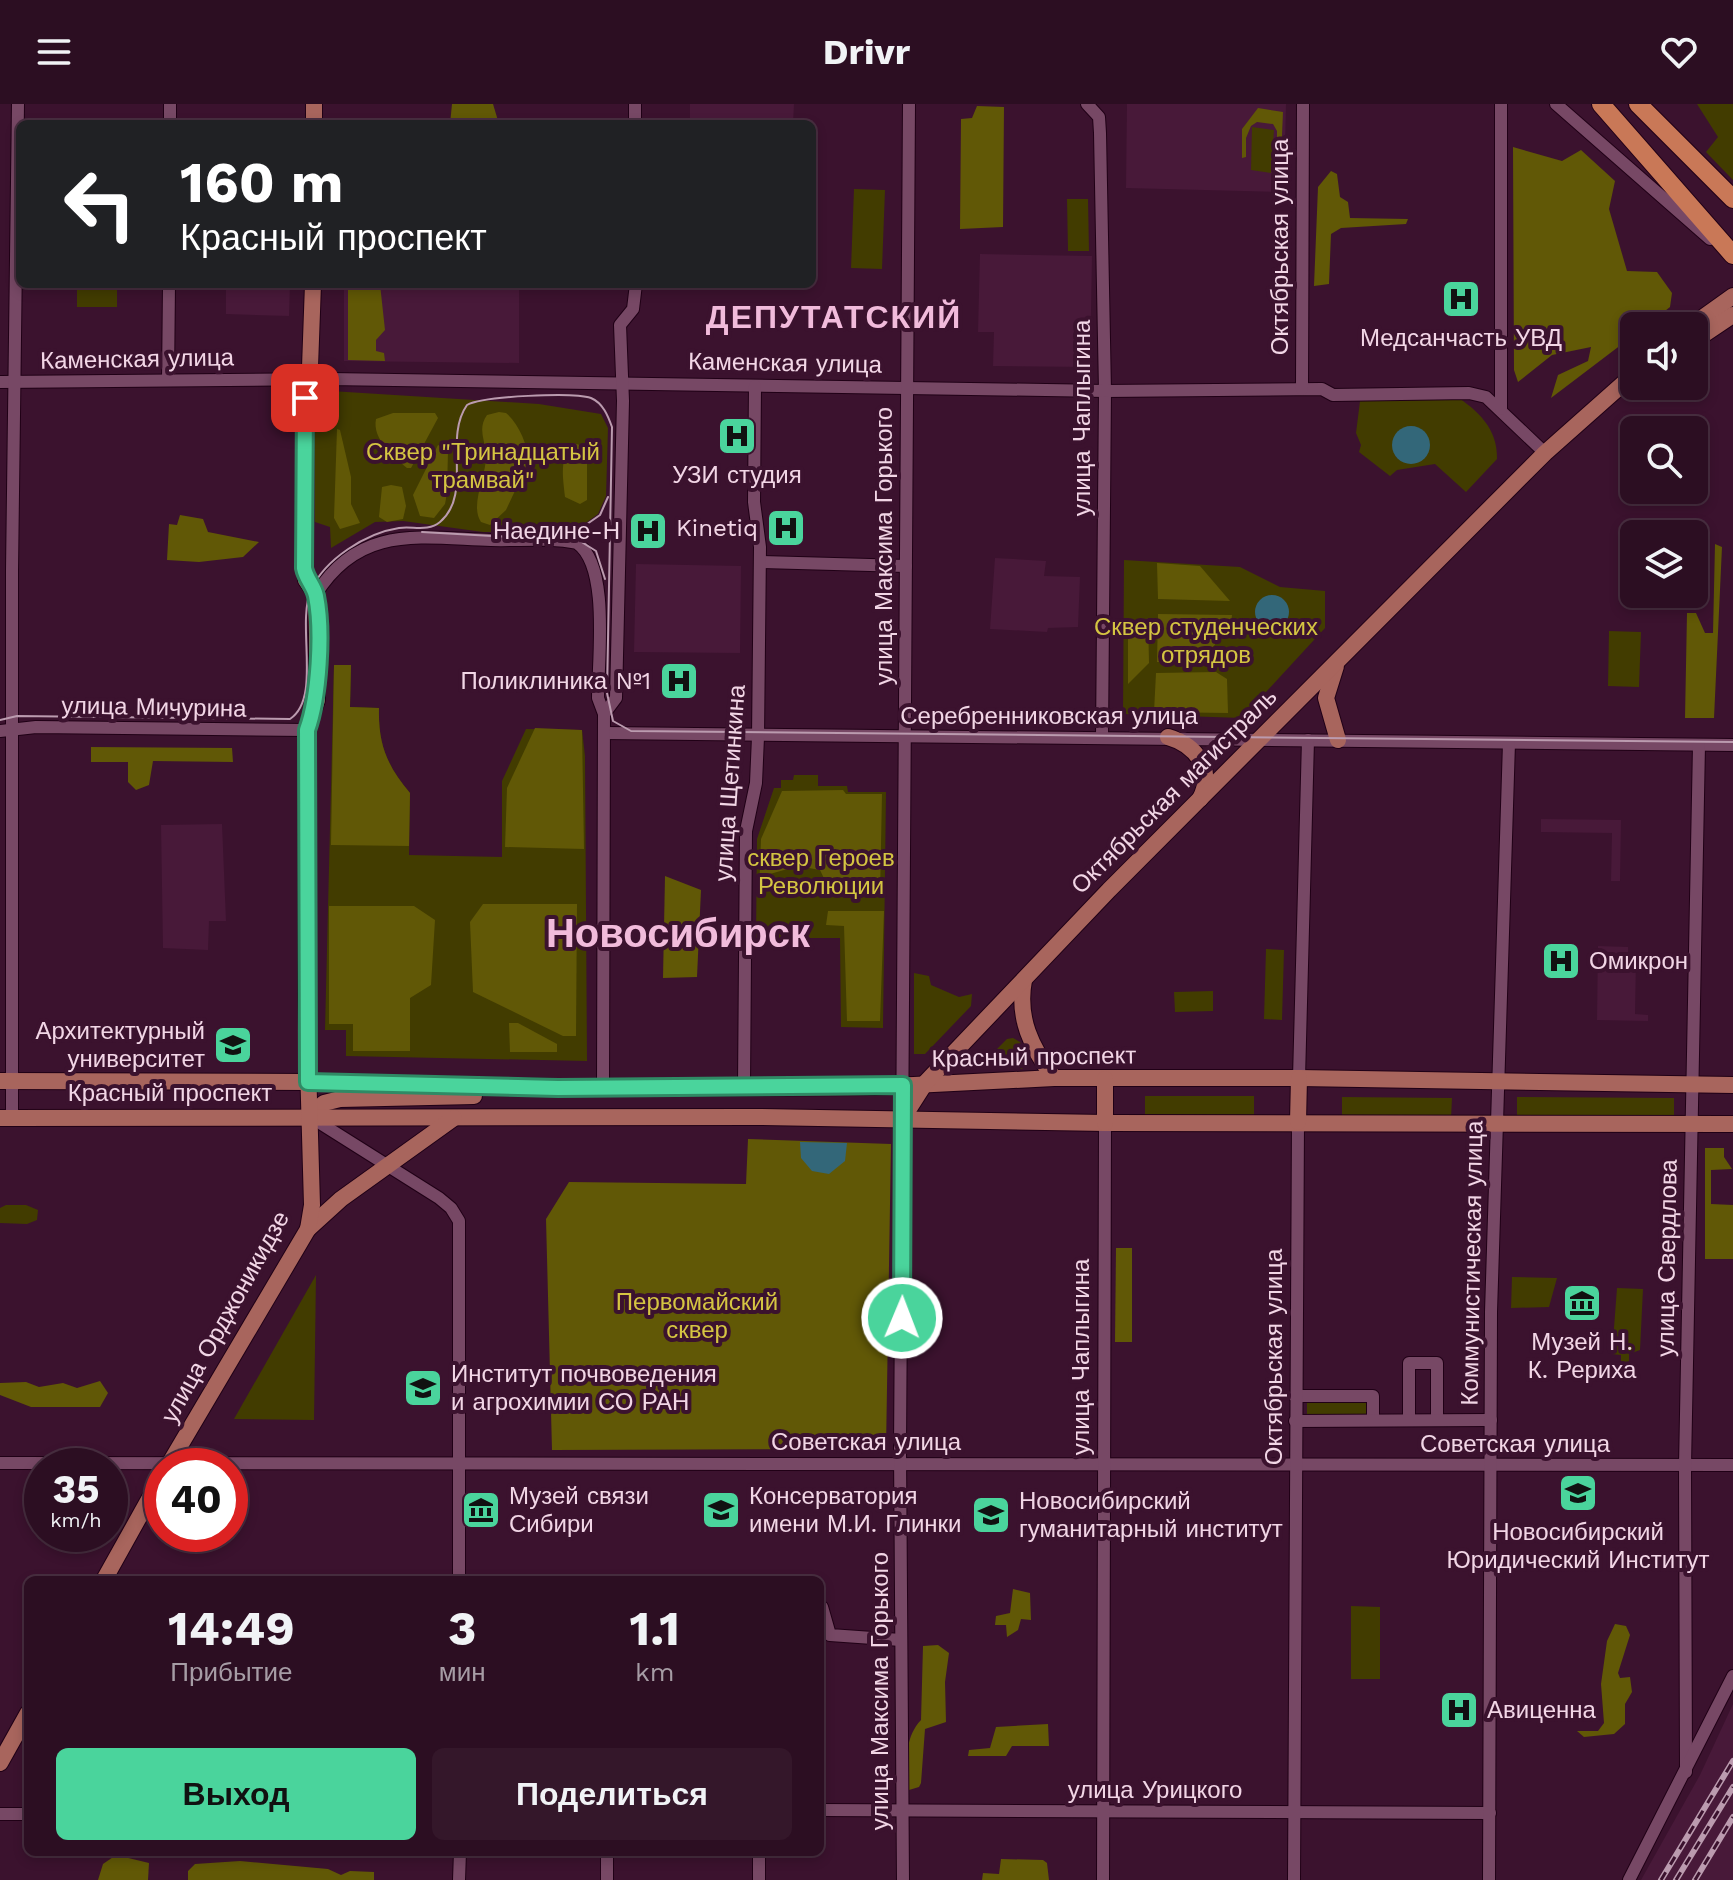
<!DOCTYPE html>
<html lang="ru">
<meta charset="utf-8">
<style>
:root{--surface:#2c0e22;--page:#34172a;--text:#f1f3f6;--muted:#a69ca5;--line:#482e40;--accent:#4ad49c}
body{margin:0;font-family:"Work Sans",sans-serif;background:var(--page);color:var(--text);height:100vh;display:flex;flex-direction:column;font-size:30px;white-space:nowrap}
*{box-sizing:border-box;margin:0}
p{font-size:26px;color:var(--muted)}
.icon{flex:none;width:44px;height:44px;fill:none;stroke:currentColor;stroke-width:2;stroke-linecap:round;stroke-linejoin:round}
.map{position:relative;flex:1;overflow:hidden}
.drawer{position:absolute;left:24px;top:1472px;width:800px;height:280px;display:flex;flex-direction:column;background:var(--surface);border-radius:12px;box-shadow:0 4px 12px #0003,0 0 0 2px var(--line)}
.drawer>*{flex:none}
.top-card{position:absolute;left:16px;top:16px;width:800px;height:168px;border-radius:12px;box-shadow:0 4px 12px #0003,0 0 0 2px var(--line);background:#202124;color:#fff;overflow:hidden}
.buttons{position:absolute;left:1620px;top:208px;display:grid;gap:16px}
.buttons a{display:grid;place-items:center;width:88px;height:88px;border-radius:12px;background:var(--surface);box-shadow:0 4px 12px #0003,0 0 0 2px var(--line);font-size:40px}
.speed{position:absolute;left:24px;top:1344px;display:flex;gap:16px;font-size:40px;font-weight:700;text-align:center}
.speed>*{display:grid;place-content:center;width:104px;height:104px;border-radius:50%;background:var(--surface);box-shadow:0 4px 12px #0003,0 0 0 2px var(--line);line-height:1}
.speed small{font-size:20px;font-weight:400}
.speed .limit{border:12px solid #d22;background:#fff;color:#111}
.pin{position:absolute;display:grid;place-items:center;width:68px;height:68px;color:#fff;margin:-34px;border-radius:16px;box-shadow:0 4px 12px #0006}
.me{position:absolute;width:88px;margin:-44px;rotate:1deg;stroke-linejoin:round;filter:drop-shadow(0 0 6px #0008)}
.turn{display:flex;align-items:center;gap:28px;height:168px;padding:0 32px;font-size:36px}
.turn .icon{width:104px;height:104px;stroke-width:2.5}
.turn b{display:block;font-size:56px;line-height:68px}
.eta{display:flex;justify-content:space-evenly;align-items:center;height:136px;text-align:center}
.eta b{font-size:48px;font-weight:700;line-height:56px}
.button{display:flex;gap:16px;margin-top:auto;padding:16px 32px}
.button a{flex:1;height:92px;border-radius:12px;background:var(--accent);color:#111;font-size:32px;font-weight:700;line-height:92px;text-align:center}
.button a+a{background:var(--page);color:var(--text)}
header{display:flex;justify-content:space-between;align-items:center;height:104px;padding:0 32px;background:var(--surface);font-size:36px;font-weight:700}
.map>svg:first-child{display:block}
.built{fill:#481939}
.green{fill:#423c00;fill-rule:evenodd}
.forest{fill:#615806}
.water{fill:#336779}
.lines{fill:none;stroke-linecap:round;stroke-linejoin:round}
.minor-casing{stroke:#200016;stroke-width:14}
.major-casing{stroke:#200016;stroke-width:18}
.highway-casing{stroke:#200016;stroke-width:20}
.minor{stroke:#774865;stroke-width:12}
.major{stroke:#a8655d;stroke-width:16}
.highway{stroke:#c97857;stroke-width:18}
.tram{stroke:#bb9baf;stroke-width:2}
.rail-casing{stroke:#bb9baf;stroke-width:6}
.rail{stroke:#3b122e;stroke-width:3;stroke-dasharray:9;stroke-linecap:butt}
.route-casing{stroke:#308a65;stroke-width:20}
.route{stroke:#4ad49c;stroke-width:14}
.labels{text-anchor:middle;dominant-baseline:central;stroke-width:8;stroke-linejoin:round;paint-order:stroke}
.street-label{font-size:24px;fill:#f2d6e6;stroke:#3b122e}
.poi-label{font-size:24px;fill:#f2d6e6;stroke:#3b122e;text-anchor:start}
.park-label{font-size:24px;fill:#d5c542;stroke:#3b122e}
.district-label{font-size:32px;font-weight:bold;letter-spacing:2px;fill:#f1bbdb;stroke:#3b122e}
.town-label{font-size:40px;font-weight:bold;fill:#f1bbdb;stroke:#3b122e}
</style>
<header><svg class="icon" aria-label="menu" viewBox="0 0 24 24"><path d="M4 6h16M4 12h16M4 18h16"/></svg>Drivr<svg class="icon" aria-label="heart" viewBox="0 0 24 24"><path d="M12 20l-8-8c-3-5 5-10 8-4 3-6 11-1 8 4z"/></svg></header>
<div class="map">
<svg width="1733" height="1776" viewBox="0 0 1733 1776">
<rect width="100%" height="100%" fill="#3b122e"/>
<g class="built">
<path d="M690,0H794L793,20H690Z"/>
<path d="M1127,0H1286L1284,88L1126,84Z"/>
<path d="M980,150L1092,152L1090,263L993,262L994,228H978Z"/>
<path d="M226,180H290L289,212L226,210Z"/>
<path d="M344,180H519V259L344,257Z"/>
<path d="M995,454L1046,457L1044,472L1080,473L1078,523L1048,524L1047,528L990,525Z"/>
<path d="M636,460L741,462L740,549L634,548Z"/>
<path d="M1541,715L1621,716L1620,777H1611L1612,729L1541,728Z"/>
<path d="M222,720L226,817H209L208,846L163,844L161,721Z"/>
<path d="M1598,842L1628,843V856H1636L1635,910L1648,911V917L1597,916Z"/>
<path d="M1733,1600V1776H1641L1700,1671Z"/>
</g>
<g class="green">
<path d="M1697,0H1733V76L1706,48L1718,33Z"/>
<path d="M1252,23L1274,26L1271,69L1251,66Z"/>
<path d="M854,85L885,86L882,165L851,164Z"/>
<path d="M1067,95H1088L1089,147H1068Z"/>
<rect x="77" y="180" width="40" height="23"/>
<path d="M315,286L539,300L601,310L608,324L606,392L598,410L573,428H483L403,417L375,418L331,444L330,423L315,418Z"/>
<path d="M1454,291C1478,306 1498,325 1497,355L1466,388L1435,360L1397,366L1390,372L1359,348L1361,341L1356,329L1360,297ZM1416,323L1426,330L1407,359L1396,353L1393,336L1400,326Z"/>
<path d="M1124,456L1240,463L1280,483L1325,487V524L1242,614L1123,610Z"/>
<path d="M1609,527L1641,528L1639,583L1608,582Z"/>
<path d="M334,561H351L350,603L379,604C378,640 387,662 410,689L409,751L502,753V677L526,625L582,626L585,652L587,957L346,952V926H325Z"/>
<path d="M794,671H818V682H847L848,688H886L883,924L841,923L840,834H756L757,735L774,684H781V676H793Z"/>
<path d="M1266,845L1284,846L1282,916L1264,915Z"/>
<path d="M914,869L929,872L931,881L959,893L972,890L971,902L925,950H914Z"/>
<path d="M1213,887V907L1175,908L1174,888Z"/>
<path d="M1013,934L1020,938L1028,957L1023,965H977L1007,935Z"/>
<path d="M1145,992H1254V1012L1145,1011Z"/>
<path d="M1342,993L1452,994L1451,1014L1342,1013Z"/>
<path d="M1517,993L1674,994V1016L1517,1014Z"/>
<path d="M6,1101H26L38,1106L37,1116L27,1120L0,1119V1104Z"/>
<path d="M316,1171L314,1316L234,1315Z"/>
<path d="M1512,1173L1557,1174L1549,1203L1511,1204Z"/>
<path d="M1617,1184L1643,1185L1640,1246L1629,1250V1261H1621V1251L1612,1250Z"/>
<rect x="1307" y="1296" width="62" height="17"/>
<path d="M1351,1502L1380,1503V1575H1351Z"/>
</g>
<g class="forest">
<path d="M452,0H493L499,20H450Z"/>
<path d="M977,2L1004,3L1003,123L960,125L961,15L972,14Z"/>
<path d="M1258,4L1283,8L1281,54L1277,51V27L1273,20L1257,18L1251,22L1246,34V53L1242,54V25Z"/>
<path d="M1513,43L1562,57L1581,46L1615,77L1609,105L1627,167L1657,168L1672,189L1670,203L1646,222H1634V231L1551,294L1558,271L1588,257L1591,243L1552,251L1518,278L1514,266Z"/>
<path d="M1331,67L1337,70L1340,93L1348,98L1350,114L1408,115L1406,120L1341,124L1331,130L1329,180L1314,182L1318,83Z"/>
<path d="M348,180H380L385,226L376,236V247L384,249L385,257L348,256Z"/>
<path d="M499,308L506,309C519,320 529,343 528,359L506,406L490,421L481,418C469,400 488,370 486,348C484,334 478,324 487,311Z"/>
<path d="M393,309H435L438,314L411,364H407C393,352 372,335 376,315Z"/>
<path d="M337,325L340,326L351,373V400L360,419L340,425L334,414Z"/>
<path d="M573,339L587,343V396L580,400L565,393C563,372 559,355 573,339Z"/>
<path d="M438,341L448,346L447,389L445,400L434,414L420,412L413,391Z"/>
<path d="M391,381L402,383L406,402L403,415L387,418L379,413L382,383Z"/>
<path d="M180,411L203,415L208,428L259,438L243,453L199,458L167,456L169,420L177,421Z"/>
<path d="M1715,440L1722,443L1714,614H1685L1687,509H1696L1705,529H1713Z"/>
<path d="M1157,459L1200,462L1230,497L1158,495Z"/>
<path d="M1158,510L1232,511L1231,519L1202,558H1157Z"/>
<path d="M1148,514L1149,559L1128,580V526Z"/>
<path d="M334,561H351L350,603L379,604C378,640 387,662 410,689L409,742L331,741Z"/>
<path d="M1216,568L1227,575L1228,609L1154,608L1156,569Z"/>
<path d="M535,624L582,626L584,745L505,743L507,684Z"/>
<path d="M91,643L232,644L233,658L153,657L149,681L136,686L128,678V658H91Z"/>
<path d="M843,686L846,690H882L880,791H832L820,766L798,762L763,772V788L759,790L761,735L782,687Z"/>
<path d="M665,772L701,786L697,873L663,874Z"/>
<path d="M483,800H577L576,932H563L473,888L470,818Z"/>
<path d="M329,802H414L435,816L431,881L410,894V947H353V920H329Z"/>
<path d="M828,807H884L880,917H847L844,822L826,821Z"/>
<path d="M509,919H518L557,940V948H510Z"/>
<path d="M748,1035L891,1040L886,1345L552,1346L546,1115L569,1078L746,1080Z"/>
<path d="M1705,1044H1724V1053L1732,1065L1711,1066V1100L1733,1101V1155H1705Z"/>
<path d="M1116,1144H1132V1238H1115Z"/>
<path d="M100,1277L108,1289L100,1303H31L0,1291V1279L26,1278L39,1283L63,1279L77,1284Z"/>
<path d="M1013,1485L1030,1489L1031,1516L1021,1515L1018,1526L1007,1533L1006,1521H995L996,1512L1010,1509Z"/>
<path d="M1615,1520L1626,1522L1630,1531L1618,1569L1620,1574L1630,1573L1632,1588L1625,1600V1620L1614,1630L1584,1633L1577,1627H1598L1604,1619L1601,1580L1607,1537Z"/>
<path d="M938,1541L949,1549L945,1578L946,1618L925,1625L921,1679L919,1683L909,1686L905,1683C907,1658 904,1634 921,1616L923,1542Z"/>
<path d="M1048,1620L1049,1642H1012L1006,1652H968L969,1646L990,1644L996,1623Z"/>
<path d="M116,1751L149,1759L148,1776H98L103,1760Z"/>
<path d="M1001,1755L1043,1756L1047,1759L1049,1776H982L983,1769L999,1770Z"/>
<path d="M240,1757L328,1765L341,1771L350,1767L374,1768V1776H188V1767L195,1760Z"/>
</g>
<g class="water">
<circle cx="1411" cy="341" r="19"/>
<circle cx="1272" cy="508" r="17"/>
<path d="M800,1038L847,1039L845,1057L829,1070L812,1067L801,1054Z"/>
</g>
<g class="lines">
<g class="minor-casing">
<g id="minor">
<path d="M635,0V20"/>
<path d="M1087,0L1099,13L1100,29L1105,287L1102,633"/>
<path d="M1556,0L1710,135"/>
<path d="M170,20V0"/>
<path d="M168,276L169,180"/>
<path d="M0,278L329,275L1105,287L1322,285L1333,291L1469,289L1486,293L1545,349"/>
<path d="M1302,285L1303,0"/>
<path d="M1501,305V0"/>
<path d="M760,458L906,462"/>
<path d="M316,490C360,420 420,434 491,436C519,437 549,433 577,439C610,462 598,555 598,594L604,610"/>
<path d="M0,627L36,623L307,626"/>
<path d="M605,629L1733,641"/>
<path d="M1299,974L1308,636"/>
<path d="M744,982L746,727L756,679L758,633L760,443L754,398L755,282"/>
<path d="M603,984L604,610L616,594L623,297L620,221L633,205L636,180"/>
<path d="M12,1014V466L18,0"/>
<path d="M312,1014L439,1094L451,1104L459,1117V1476"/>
<path d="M1295,1292H1373V1316"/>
<path d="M1409,1316V1259H1437V1316"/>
<path d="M1295,1317L1491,1316"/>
<path d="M0,1359L1733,1361"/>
<path d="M822,1503L830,1531L901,1536"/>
<path d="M1686,1668L1685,1362L1699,641"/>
<path d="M820,1706L1490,1709"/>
<path d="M0,1710H28"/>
<path d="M607,1748V1776"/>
<path d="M459,1776L460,1748"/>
<path d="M759,1776V1748"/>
<path d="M903,1776L900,1346L909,0"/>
<path d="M1103,1776L1105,1019"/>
<path d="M1294,1776L1298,1018"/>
<path d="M1489,1776L1491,1208L1509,639"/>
<path d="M1629,1776L1733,1572"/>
</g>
</g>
<g class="major-casing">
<g id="major">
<path d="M314,0V20"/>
<path d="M1691,222L1733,192"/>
<path d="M1694,237L1733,211"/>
<path d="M1336,562L1326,594L1338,636"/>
<path d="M1168,633C1196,641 1215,666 1200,695"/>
<path d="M1024,876C1017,914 1031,943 1054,974"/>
<path d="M0,977L308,978L603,984L874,983L1054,974H1299L1733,981"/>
<path d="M309,1012L324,999L340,995L474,992"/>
<path d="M0,1014L759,1013L1105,1019L1733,1020"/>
<path d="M903,1014L926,978L1109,786L1545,349L1634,270"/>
<path d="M1298,1018L1299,974"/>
<path d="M1105,1019V975"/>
<path d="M308,1125L341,1095L454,1014"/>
<path d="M168,1362L308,1125L312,1101L306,891L307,626L317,596V530L316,490L306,476L303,451L305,275L310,263L313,180"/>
<path d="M104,1476L162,1372"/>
<path d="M0,1659L28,1609"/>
</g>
</g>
<g class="highway-casing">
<g id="highway">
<path d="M1601,0L1733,151"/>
<path d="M1638,0L1733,95"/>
</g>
</g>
<use href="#minor" class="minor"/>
<use href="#major" class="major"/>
<use href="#highway" class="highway"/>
<g class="tram">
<path d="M422,428L580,437L596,447L605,475"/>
<path d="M567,434L600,411L608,393"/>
<path d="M0,616L17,612L290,615C322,594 296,521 311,486C325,455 366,429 399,424C413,422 428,428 440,418C473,390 443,335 467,301C483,292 573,288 591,294C603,299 608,312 612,323L607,589L613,617L631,627L1733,638"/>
</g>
<g class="rail-casing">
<g id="rail">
<path d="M1661,1776L1733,1657"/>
<path d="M1676,1776L1733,1683"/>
<path d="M1695,1776L1733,1713"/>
</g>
</g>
<use href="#rail" class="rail"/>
</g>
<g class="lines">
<g class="route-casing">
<path id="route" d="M305,294L304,464C306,475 314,482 316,492C323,527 319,593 307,626L308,978L558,984L903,981L902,1214"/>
</g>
<use href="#route" class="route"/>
</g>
<defs>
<g id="hospital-square" transform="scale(2)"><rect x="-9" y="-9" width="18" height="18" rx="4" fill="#4ad49c" stroke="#3b122e"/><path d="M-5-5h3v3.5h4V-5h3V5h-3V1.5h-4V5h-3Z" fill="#111"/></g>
<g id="university-square" transform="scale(2)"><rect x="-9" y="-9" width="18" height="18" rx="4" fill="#4ad49c" stroke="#3b122e"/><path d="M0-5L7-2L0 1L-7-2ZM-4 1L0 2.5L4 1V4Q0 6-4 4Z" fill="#111"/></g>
<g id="museum-square" transform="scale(2)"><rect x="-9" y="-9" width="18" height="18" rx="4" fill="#4ad49c" stroke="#3b122e"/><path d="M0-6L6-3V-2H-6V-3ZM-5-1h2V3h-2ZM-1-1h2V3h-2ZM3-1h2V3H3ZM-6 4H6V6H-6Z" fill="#111"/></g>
</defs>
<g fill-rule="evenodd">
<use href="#hospital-square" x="1461" y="195"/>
<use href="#hospital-square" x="737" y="332"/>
<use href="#hospital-square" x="786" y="424"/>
<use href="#hospital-square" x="648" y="427"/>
<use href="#hospital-square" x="679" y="577"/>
<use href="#hospital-square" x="1561" y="857"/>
<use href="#university-square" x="233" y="941"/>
<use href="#museum-square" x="1582" y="1199"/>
<use href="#university-square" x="423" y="1284"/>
<use href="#university-square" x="1578" y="1389"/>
<use href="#museum-square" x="481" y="1406"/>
<use href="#university-square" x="721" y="1406"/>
<use href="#university-square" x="991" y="1411"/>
<use href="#hospital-square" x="1459" y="1606"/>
</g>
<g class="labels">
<g class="street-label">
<text transform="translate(1280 143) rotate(-90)">Октябрьская улица</text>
<text transform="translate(137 255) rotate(-1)">Каменская улица</text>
<text transform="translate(785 259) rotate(1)">Каменская улица</text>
<text transform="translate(1082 314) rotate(-90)">улица Чаплыгина</text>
<text transform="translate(884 442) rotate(-90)">улица Максима Горького</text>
<text transform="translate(154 603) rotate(1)">улица Мичурина</text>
<text x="1049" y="612">Серебренниковская улица</text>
<text transform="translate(730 679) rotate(-86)">улица Щетинкина</text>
<text transform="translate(1174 687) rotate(-45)">Октябрьская магистраль</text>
<text transform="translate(1034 953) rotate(-1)">Красный проспект</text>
<text x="170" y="989">Красный проспект</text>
<text transform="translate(1667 1154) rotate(-89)">улица Свердлова</text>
<text transform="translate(1472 1159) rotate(-89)">Коммунистическая улица</text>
<text transform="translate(225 1213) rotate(-61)">улица Орджоникидзе</text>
<text transform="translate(1081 1253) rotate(-90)">улица Чаплыгина</text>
<text transform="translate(1274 1253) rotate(-90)">Октябрьская улица</text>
<text x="866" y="1338">Советская улица</text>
<text x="1515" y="1340">Советская улица</text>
<text transform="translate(880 1587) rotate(-90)">улица Максима Горького</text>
<text x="1155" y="1686">улица Урицкого</text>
</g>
<g class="poi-label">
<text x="1461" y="234" text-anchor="middle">Медсанчасть УВД</text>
<text x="737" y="371" text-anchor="middle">УЗИ студия</text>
<text x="758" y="424" text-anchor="end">Kinetiq</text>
<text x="620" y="427" text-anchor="end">Наедине-Н</text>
<text x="651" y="577" text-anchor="end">Поликлиника №1</text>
<text x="1589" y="857">Омикрон</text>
<text x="205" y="927" text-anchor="end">Архитектурный<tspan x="205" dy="28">университет</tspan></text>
<text x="1582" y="1238" text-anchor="middle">Музей Н.<tspan x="1582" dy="28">К. Рериха</tspan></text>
<text x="451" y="1270">Институт почвоведения<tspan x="451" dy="28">и агрохимии СО РАН</tspan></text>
<text x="509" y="1392">Музей связи<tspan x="509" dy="28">Сибири</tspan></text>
<text x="749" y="1392">Консерватория<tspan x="749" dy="28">имени М.И. Глинки</tspan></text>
<text x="1019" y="1397">Новосибирский<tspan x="1019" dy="28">гуманитарный институт</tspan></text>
<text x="1578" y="1428" text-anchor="middle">Новосибирский<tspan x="1578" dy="28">Юридический Институт</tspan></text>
<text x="1487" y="1606">Авиценна</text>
</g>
<g class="park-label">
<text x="483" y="348">Сквер "Тринадцатый<tspan x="483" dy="28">трамвай"</tspan></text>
<text x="1206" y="523">Сквер студенческих<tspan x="1206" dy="28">отрядов</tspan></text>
<text x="821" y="754">сквер Героев<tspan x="821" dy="28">Революции</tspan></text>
<text x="697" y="1198">Первомайский<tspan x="697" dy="28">сквер</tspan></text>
</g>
<g class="district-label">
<text x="834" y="213">ДЕПУТАТСКИЙ</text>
</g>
<g class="town-label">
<text x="678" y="829">Новосибирск</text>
</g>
</g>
</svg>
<div class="buttons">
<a><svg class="icon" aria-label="sound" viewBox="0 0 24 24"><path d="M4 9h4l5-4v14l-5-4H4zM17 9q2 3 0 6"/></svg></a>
<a><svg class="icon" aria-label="search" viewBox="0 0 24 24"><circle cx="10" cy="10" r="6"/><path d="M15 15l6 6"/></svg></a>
<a><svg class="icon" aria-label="layers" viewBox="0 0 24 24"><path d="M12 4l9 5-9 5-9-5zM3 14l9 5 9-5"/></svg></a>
</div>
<div class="speed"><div>35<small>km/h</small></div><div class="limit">40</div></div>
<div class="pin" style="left:305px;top:294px;background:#d93025"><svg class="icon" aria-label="arrive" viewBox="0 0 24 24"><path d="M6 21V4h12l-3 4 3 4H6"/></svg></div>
<svg class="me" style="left:902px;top:1214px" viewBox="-20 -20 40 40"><circle r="17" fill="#4ad49c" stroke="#fff" stroke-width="3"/><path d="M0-11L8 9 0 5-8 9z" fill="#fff"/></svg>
<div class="top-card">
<div class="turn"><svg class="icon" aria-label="left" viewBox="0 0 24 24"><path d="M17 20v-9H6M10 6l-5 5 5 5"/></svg><div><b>160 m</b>Красный проспект</div></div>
</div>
<section class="drawer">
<div class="eta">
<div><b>14:49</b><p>Прибытие</p></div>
<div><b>3</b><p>мин</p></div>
<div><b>1.1</b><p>km</p></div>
</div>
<div class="button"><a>Выход</a><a>Поделиться</a></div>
</section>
</div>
